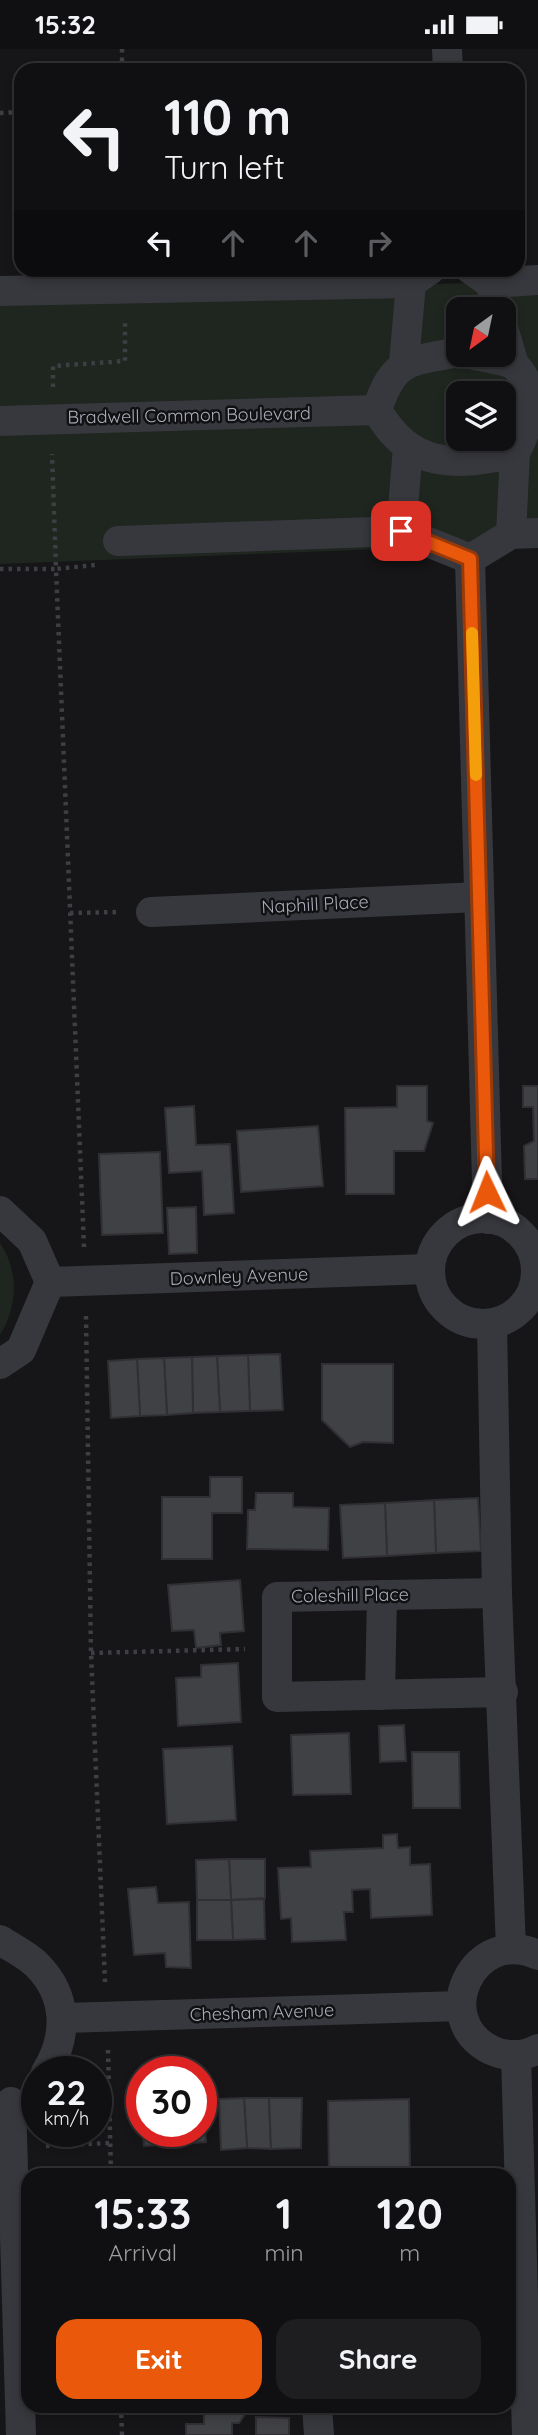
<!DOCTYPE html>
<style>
:root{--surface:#101012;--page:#1e1e20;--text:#f1f3f6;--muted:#9c9d9f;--line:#303032;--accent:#ea580c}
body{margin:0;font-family:Quicksand,sans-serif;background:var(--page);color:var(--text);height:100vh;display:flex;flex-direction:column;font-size:26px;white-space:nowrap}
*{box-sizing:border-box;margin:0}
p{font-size:23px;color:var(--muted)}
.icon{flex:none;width:38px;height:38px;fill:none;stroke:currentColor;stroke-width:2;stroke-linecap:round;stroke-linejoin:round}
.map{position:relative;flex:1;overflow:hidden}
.details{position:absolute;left:21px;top:2119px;width:495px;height:245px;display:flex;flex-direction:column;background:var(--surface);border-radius:21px;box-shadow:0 4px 10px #0003,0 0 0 2px var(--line)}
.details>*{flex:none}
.top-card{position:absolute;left:14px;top:14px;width:511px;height:214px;border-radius:21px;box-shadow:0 4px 10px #0003,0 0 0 2px var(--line);background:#101012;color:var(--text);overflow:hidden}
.needle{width:46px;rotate:213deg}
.controls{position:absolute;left:446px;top:248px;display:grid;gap:14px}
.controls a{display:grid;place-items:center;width:70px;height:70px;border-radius:14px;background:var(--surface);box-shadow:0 4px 10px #0003,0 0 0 2px var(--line);font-size:35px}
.speed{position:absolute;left:21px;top:2007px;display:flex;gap:14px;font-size:35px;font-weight:700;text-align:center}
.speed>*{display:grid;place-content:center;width:91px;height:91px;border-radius:50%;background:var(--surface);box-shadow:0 4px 10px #0003,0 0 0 2px var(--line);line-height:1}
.speed small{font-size:18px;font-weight:400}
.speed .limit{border:10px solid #d22;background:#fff;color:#111}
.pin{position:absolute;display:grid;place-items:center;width:60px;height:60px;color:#fff;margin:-30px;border-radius:14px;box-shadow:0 4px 10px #0006}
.me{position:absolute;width:77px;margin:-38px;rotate:358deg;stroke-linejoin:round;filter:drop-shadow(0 0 5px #0008)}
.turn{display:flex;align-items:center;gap:24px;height:147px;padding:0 35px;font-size:32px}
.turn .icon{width:91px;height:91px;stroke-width:2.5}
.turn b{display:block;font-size:49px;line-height:60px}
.lanes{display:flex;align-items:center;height:66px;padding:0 35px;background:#0003;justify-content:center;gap:35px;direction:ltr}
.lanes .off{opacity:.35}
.eta{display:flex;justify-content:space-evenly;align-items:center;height:119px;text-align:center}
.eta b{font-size:42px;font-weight:700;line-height:49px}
.primary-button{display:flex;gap:14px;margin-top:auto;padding:14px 35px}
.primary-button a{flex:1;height:80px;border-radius:21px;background:var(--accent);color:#fff;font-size:28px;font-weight:700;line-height:80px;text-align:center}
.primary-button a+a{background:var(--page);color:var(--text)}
.status{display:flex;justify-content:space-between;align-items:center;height:49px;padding:0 35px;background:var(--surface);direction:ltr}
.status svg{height:19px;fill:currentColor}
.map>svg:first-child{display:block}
.green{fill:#1e261f;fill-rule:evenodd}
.building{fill:#404145;stroke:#303034;stroke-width:2}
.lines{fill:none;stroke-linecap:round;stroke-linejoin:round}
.path{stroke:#3d3f44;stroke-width:4.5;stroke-dasharray:3.5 5;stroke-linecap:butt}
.street{stroke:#37383d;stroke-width:30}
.route-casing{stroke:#983908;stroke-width:18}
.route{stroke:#ea580c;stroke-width:12}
.slow{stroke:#f59e0b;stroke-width:12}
.labels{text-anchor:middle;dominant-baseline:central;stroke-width:5;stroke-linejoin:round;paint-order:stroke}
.street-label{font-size:18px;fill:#a8adb8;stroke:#111113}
</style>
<div class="status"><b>15:32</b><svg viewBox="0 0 49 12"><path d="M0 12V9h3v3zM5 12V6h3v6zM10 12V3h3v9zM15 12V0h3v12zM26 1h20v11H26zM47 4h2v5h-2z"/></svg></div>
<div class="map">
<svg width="538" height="2386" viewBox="0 0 538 2386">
<rect width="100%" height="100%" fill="#161618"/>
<g class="green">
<path d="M538,232V494L0,515V247ZM458,261H504V306H458ZM458,345H504V390H458Z"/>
<path d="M0,1194C19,1222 18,1257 0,1286Z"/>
</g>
<g class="building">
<path d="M397,1037H427V1072L433,1074L424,1102H394V1145H346L345,1059L397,1058Z"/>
<path d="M523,1037H538V1130H525L524,1097L534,1092L533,1058H523Z"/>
<path d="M194,1057L196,1096L230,1095L234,1164L204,1166L202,1122L169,1124L165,1059Z"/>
<path d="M318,1077L323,1137L241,1143L237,1082Z"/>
<path d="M160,1103L163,1184L102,1186L99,1105Z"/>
<path d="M196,1158L197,1204L169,1205L167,1159Z"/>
<path d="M280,1305L283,1361L250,1362L248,1306Z"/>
<path d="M248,1306L250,1362L220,1363L217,1307Z"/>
<path d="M217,1307L220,1363L193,1364L192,1308Z"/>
<path d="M192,1308L193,1364L167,1366L164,1309Z"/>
<path d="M164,1309L167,1366L140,1367L137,1310Z"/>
<path d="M137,1310L140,1367L111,1369L108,1312Z"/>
<path d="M322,1315H393V1394L363,1393L350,1398L322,1371Z"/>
<path d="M210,1428H242V1464H212V1510H162V1448H210Z"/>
<path d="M256,1444H293V1458L329,1459L328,1501L247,1500L248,1461H255Z"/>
<path d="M478,1449L481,1502L436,1504L434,1451Z"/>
<path d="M434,1451L436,1504L387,1507L385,1454Z"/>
<path d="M385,1454L387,1507L343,1509L340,1456Z"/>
<path d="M240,1531L244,1582L220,1584L221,1596L196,1599L194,1581L172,1582L168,1536Z"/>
<path d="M238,1614L241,1673L178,1677L176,1629L201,1628V1616Z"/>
<path d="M404,1676L406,1712L380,1713L379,1677Z"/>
<path d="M349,1684L351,1745L293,1746L291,1686Z"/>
<path d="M232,1697L236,1771L167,1775L163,1700Z"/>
<path d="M412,1703H459L460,1759H413Z"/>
<path d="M397,1785L398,1799L410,1798V1816L430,1815L432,1866L371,1869L370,1840L352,1841L353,1863H344L346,1891L292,1893L291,1869L281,1870L278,1819L311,1818L310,1802L383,1799V1786Z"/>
<path d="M229,1810H265V1849L231,1851Z"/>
<path d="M229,1810L231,1851H197L196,1811Z"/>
<path d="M156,1838L158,1854L189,1853L191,1919L166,1918L165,1904L134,1906L128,1840Z"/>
<path d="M264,1850L265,1890L233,1891L231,1851Z"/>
<path d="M197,1851H231L233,1891H197Z"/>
<path d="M201,2035L206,2093L144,2097L143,2082H201Z"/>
<path d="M244,2049H269L271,2100L247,2099Z"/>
<path d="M244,2049L247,2099L221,2101L219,2050Z"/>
<path d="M269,2049H302L301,2099L271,2100Z"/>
<path d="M409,2050L410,2126H329L328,2052Z"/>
<path d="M204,2357H238L246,2364L239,2374H232V2386H186V2375H204Z"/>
<path d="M256,2368L289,2369V2386H256Z"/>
</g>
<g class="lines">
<g class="path">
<path d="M122,0V21"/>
<path d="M0,64L21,63"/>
<path d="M53,338V317L125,312V274"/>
<path d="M0,520H56L52,405"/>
<path d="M70,864L119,863"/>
<path d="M84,1198L56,520L95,516"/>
<path d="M86,1267L91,1604L105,1933"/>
<path d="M91,1604L245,1600"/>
<path d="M108,2001L111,2126"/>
<path d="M46,2097L110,2094"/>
<path d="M121,2357L122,2386"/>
</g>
<g class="street">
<path d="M447,0L448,21"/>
<path d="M470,220L490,234L498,261"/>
<path d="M490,234L538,231"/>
<path d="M0,242L411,234"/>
<path d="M504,282L514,316"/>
<path d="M458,303C410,313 394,308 377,361C411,421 456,417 515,404C529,379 538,337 514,316C505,310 486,309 475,306"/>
<path d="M404,314L411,234L431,220"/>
<path d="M0,372L377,361"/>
<path d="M401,482L408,399"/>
<path d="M511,485L515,404"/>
<path d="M118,492L401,482L470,510"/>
<path d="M470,510L488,1170"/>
<path d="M470,510L511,485L538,484"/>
<path d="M151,863L479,848"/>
<path d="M0,1162L32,1192L50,1233L21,1301L0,1315"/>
<circle cx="483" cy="1222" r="53"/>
<path d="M50,1233L429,1220"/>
<path d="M492,1275L497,1544L511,1900"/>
<path d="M497,1544L277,1548V1648L503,1643"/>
<path d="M380,1646L382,1546"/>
<path d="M0,1891C12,1899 27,1906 37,1916C68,1947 68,1988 46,2023"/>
<path d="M538,1906C474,1876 429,1970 491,2001C506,2008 523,2008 538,2000"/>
<path d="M64,1969L461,1957"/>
<path d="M516,2006L527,2386"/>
<path d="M11,2053L21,2386"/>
<path d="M317,2357L319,2386"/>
</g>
</g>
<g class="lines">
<g class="route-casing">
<path id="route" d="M401,482L470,510L487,1143"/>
</g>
<use href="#route" class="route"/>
<path class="slow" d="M472,584L476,726"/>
</g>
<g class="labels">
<g class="street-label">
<text transform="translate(189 366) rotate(-1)">Bradwell Common Boulevard</text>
<text transform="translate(315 855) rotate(-3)">Naphill Place</text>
<text transform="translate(239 1227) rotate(-2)">Downley Avenue</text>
<text transform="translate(350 1546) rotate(-1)">Coleshill Place</text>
<text transform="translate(262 1963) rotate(-2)">Chesham Avenue</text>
</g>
</g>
</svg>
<div class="controls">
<a><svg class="needle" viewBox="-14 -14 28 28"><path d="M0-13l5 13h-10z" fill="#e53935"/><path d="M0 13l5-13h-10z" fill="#9c9d9f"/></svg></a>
<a><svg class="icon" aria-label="layers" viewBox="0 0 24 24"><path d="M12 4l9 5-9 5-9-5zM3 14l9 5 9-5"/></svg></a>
</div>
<div class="speed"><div>22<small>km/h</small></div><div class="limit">30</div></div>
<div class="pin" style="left:401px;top:482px;background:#d93025"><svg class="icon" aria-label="arrive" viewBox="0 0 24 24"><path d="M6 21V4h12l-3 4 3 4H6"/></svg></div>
<svg class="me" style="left:487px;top:1143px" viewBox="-20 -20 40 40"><path d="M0-17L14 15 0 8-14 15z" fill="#ea580c" stroke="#fff" stroke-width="4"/></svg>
<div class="top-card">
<div class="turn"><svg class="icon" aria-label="left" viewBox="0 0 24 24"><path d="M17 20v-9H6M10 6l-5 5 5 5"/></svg><div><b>110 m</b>Turn left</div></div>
<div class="lanes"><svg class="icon" aria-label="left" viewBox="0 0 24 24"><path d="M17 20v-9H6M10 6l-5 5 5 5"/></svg><svg class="icon off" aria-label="ahead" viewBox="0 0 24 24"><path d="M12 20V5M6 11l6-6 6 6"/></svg><svg class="icon off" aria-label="ahead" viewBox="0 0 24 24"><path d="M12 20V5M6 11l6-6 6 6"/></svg><svg class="icon off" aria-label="right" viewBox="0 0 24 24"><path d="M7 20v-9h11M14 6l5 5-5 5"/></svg></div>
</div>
<section class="details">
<div class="eta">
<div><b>15:33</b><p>Arrival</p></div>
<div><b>1</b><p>min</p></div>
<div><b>120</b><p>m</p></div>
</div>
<div class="primary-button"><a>Exit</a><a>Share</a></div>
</section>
</div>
